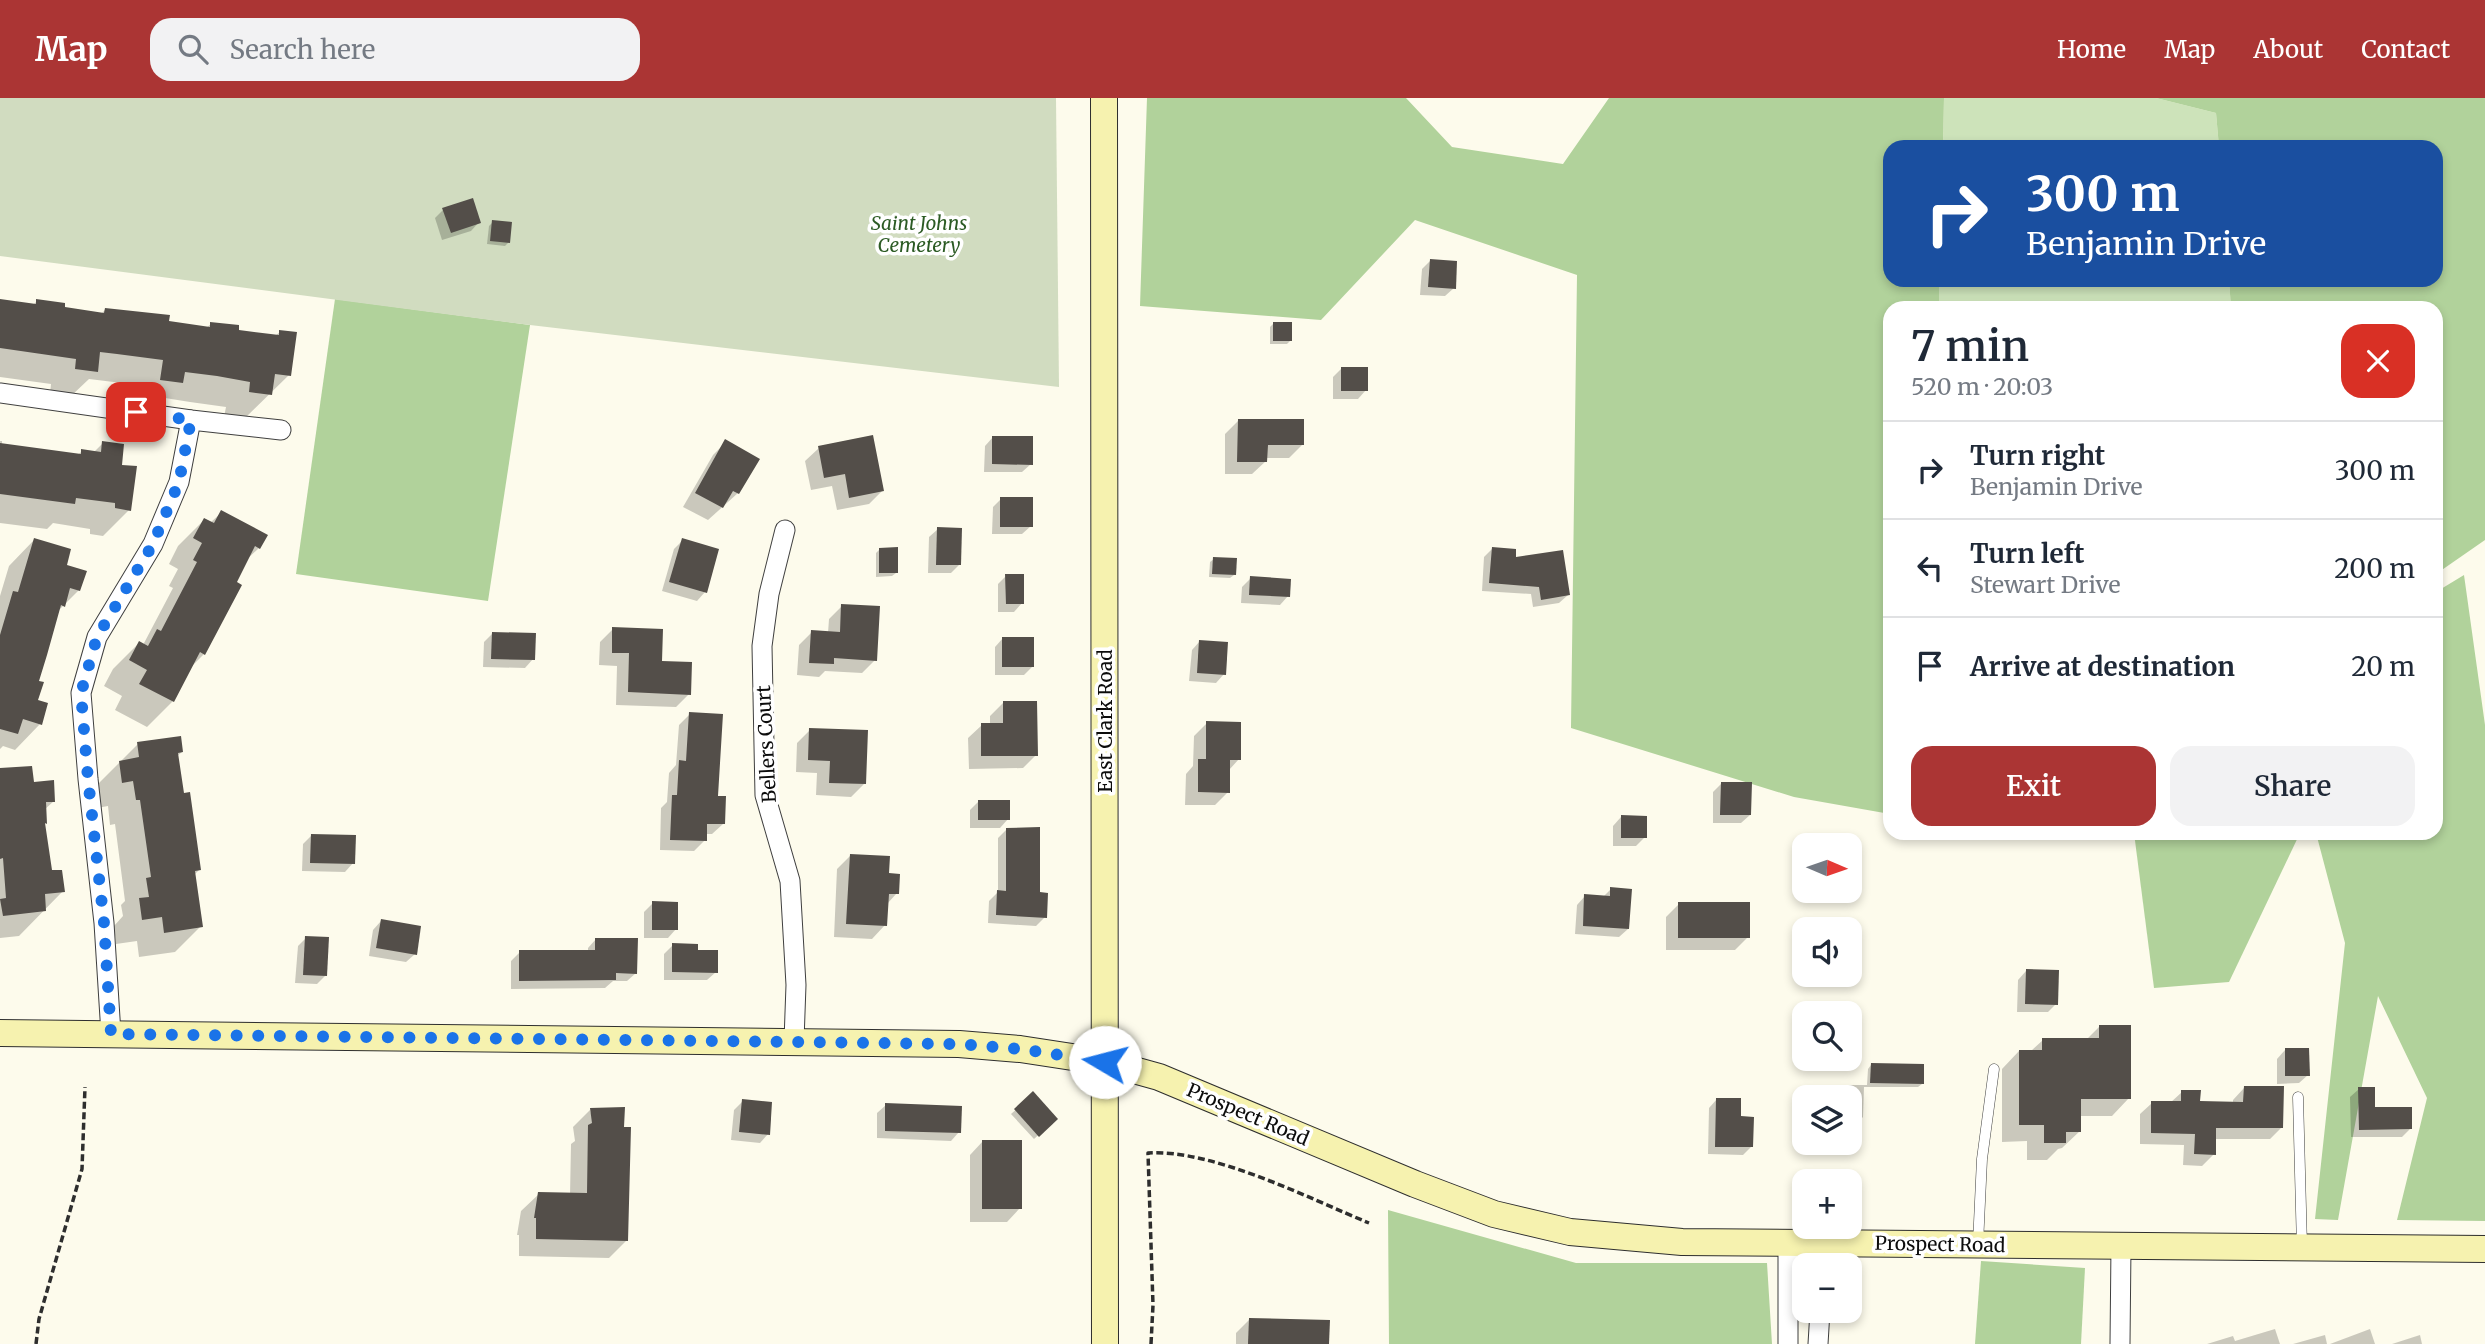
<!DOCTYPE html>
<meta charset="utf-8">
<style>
:root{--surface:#fff;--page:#f2f2f3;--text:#1f2937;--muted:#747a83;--line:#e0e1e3;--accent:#ab3534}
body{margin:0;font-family:Merriweather,serif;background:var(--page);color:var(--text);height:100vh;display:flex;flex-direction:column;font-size:26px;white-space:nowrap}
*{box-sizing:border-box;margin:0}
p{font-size:23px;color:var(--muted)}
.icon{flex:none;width:38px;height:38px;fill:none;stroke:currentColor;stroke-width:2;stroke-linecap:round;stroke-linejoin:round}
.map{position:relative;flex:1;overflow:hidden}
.side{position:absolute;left:1883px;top:203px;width:560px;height:539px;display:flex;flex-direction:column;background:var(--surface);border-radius:21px;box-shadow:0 4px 10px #0003}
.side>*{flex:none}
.hud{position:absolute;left:1883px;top:42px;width:560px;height:147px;border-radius:21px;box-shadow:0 4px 10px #0003;background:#1a4fa0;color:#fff;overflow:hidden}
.needle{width:46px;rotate:92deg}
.controls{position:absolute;left:1792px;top:735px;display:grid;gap:14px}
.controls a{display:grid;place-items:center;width:70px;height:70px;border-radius:14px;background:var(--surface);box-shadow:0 4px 10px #0003;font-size:35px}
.pin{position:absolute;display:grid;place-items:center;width:60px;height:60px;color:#fff;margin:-30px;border-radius:14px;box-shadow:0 4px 10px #0006}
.me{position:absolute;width:77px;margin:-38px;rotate:278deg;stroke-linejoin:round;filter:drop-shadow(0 0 5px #0008)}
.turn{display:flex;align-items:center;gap:24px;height:147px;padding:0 28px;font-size:32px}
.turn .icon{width:91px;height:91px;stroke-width:2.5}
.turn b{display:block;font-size:49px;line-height:60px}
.round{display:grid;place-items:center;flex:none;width:74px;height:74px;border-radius:21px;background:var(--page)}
.head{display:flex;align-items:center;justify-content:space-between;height:119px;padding:0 28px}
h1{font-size:42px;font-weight:600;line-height:52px}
.primary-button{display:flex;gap:14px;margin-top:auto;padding:14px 28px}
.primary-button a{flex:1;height:80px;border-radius:21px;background:var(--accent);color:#fff;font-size:28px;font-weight:600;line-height:80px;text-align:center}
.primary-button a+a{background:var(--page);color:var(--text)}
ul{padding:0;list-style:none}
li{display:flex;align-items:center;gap:21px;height:98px;padding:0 28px;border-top:2px solid var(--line)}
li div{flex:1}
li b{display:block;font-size:26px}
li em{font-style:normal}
header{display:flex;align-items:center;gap:42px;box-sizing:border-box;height:98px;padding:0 35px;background:var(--accent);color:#fff}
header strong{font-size:33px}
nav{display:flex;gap:38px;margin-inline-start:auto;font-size:24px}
.search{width:490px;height:63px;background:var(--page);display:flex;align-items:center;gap:18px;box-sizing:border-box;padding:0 24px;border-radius:21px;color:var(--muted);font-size:26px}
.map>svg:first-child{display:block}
.green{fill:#cde3ba}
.forest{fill:#b1d29b}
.cemetery{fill:#d1dcc0}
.shadow{fill:#0003}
.building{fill:#534e49}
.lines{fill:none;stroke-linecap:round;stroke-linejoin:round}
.lane-casing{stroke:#3f3f3f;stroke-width:11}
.street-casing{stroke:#3f3f3f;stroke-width:21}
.secondary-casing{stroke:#2e2e2e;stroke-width:28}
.path{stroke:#2e2e2e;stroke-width:3.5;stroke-dasharray:7 3.5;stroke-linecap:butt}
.lane{stroke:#fff;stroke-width:10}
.street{stroke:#fff;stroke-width:19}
.secondary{stroke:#f6f2af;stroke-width:26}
.route{stroke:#1a73e8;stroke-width:12;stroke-dasharray:0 21.6}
.labels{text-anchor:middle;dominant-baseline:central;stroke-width:7;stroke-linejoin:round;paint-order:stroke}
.park-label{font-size:19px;font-style:italic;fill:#2c5b24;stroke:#fff}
.street-label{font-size:19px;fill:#0c0c0c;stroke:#fff}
</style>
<header>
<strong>Map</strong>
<div class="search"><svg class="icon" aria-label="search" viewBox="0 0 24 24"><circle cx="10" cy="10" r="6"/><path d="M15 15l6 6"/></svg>Search here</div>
<nav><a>Home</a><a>Map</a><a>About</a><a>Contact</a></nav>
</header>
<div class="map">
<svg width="2485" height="1246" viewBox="0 0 2485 1246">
<rect width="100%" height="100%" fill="#fdfbec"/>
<g class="green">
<path d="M1944,0H2156L2216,15L2219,49H1943Z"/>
<path d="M1939,182H2229L2231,210H1939Z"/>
</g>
<g class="forest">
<path d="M1147,0H1406L1452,49L1563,66L1609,0H1944L1943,49H1890V182H1939V210H1890V716L1794,699L1571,630L1577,177L1415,122L1321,222L1140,208Z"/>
<path d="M2156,0H2485V442L2436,476V210H2231L2229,182H2436V49H2219L2216,15Z"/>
<path d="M335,201L530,227L488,503L296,476Z"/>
<path d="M2464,477L2485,627V1123L2397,1122L2427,1000L2378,898L2338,1122L2315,1121L2345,845L2316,735H2436V494Z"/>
<path d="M2134,735H2300L2229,884L2154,890Z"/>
<path d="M1388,1112L1576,1165H1767L1772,1246H1389Z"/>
<path d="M1981,1163L2085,1170L2081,1246H1975Z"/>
</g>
<path class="cemetery" d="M0,0H1056L1059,289L530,227L0,158Z"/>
<g class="shadow">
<path d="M443,112L479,124L471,133L442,142L435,120Z"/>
<path d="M493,124L509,144L505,148L487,146L489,128Z"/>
<path d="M1430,163L1454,190L1445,198L1420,197L1422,171Z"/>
<path d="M0,203L32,208L37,203L63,211L101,216L106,211L167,225L206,230L211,226L237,233L275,238L280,234L289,277L244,321L224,319L226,309L190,304L165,300L156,310L135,307L138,287L89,281L70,299L50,296L51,286L0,279Z"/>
<path d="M1273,226L1291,242L1287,246H1270V229Z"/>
<path d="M1341,271L1366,292L1358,301H1333V279Z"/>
<path d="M1238,323L1302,347L1289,360H1266V363L1252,376H1225V336Z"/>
<path d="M993,339L1031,366L1022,374H984L985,348Z"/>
<path d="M0,343H2V347L78,357L82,353L93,355L103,345L129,412L103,438L90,436V431L53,425L47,431L0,425Z"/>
<path d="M726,344L757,361L738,395L708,422L683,409L713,357Z"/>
<path d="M819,350L882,393L869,406L837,412L832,388L811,392L805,363Z"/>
<path d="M1001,401L1031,428L1022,436H992L993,409Z"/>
<path d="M222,414L259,450L245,463L204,556L190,570L173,603L147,629L115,612L122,598L104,588L113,571L139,545L143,547L173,490L169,488L178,471L169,466L178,448L204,422L210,425Z"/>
<path d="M938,431L959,467L951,475H928L929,439Z"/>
<path d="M34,442L65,468L79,492L57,514L37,584L36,603L40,626L15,652L3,648L0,651V498L9,468Z"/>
<path d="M683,442L705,494L697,503L662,493L674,451Z"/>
<path d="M880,451L896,475L892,478L876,479V455Z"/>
<path d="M1492,451L1514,461L1568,497L1559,505L1533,509L1531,496L1482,493L1484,459Z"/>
<path d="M1214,461L1234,477L1230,480L1209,479L1210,464Z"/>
<path d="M1006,478L1022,505L1014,514H998V486Z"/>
<path d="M1251,480L1288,498L1280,507L1241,505L1242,489Z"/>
<path d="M842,508L875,562L862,575L825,573L819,579L797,577L799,547L812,534L828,535L829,521Z"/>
<path d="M613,531L689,596L676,609L616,607L617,568L599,567L600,544Z"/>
<path d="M493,535L533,561L525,570L483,569L484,544Z"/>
<path d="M1003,540L1033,568L1024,577H995V549Z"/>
<path d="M1200,543L1224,576L1216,585L1189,583L1192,552Z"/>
<path d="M1003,605L1036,657L1023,670L969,671L968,640L982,627H990V618Z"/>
<path d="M690,616L723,726L712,736H705V742L694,753L660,752L661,710L667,704L669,675L676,667L679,627Z"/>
<path d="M1207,625L1239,661L1229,672L1228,694L1215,707H1185L1186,676L1193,668L1194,638Z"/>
<path d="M810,632L864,686L851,699L816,697L817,675L796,674L797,645Z"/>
<path d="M138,646L182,654L177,658L182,697L199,772L194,777L201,828L175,854L139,859L137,843L116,846L114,828L123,818L121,807L125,803L115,726L110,727L108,708L97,710L94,690Z"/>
<path d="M0,672L32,686L54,703L44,712L46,725L43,727L51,774L63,793L19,838L0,840Z"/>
<path d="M1722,685L1750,717L1741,725H1713V694Z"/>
<path d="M979,703L1008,721L1000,730H970V712Z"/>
<path d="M1621,719L1645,739L1636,748H1613V728Z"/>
<path d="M1007,731L1038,796L1045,819L1036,828L988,825L989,803L998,794V740Z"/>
<path d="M312,737L353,765L345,774L302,773L303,746Z"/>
<path d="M850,758L887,777L897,795L887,806L885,827L872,841L834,839L837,771Z"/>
<path d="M1611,791L1628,831L1619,839L1575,836L1577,807L1585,798L1603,799Z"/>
<path d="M653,805L676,831L668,840H644V814Z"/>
<path d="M1679,806L1748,839L1735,852H1666V819Z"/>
<path d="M381,823L415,856L406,864L369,858L373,832Z"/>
<path d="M306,840L325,878L317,886L295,885L298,848Z"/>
<path d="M596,841L636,875L627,883H613L605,890L511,891V863L520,854L588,853V850Z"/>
<path d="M673,847L696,854L716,874L707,882H664V856Z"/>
<path d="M2026,873L2056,906L2048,914H2017L2018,882Z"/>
<path d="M2099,929L2129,1000L2112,1018H2080V1033L2062,1050L2058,1051L2047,1062H2027V1043L2002,1044V971L2019,953H2031L2043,942L2087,941Z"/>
<path d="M2285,952L2308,977L2299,985L2277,986V961Z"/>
<path d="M1871,967L1922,986L1918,989H1864L1863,1019L1855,1027H1850V999H1836V995L1844,987H1867L1868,971Z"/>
<path d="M2244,990L2281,1030L2270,1041H2214V1056L2202,1068L2183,1067L2184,1047L2140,1046V1016L2152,1005H2170L2182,994L2198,1005L2233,1006V1002Z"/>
<path d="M2359,991L2373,1011L2410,1031L2402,1039H2351L2350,999Z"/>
<path d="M1033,996L1056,1021L1034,1041L1011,1016Z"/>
<path d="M1717,1001L1739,1020L1751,1049L1743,1057L1708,1056L1709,1010Z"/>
<path d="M743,1003L768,1036L760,1045L731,1042L734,1012Z"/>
<path d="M886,1007L959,1034L951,1043L877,1040V1015Z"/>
<path d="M590,1012L627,1142L609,1160L519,1158V1137H517L521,1113L539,1096L570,1097L571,1046L575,1043L573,1029Z"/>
<path d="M983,1043L1020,1110L1007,1124H970V1057Z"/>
<path d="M1249,1222L1328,1246H1236V1235Z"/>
<path d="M2275,1231L2280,1246H2207L2233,1238L2235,1243Z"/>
<path d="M2370,1231L2375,1246H2330Z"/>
<path d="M2325,1237L2327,1246H2293Z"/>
<path d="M2420,1237L2422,1246H2392Z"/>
</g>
<g class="building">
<path d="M473,100L481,125L451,135L442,110Z"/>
<path d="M492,122L512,124L510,145L490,143Z"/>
<path d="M1430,161L1457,163L1456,191L1428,189Z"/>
<path d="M0,201L36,206V201L65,205V209L104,215L105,210L170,217L169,223L210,229V224L239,227V232L279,237V232L297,234L291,278L275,276L272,297L249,294L250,284L217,278L185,274L183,285L160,282L163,262L117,256L100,254L98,274L75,271L76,261L0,250Z"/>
<rect x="1273" y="224" width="19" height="19"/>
<rect x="1341" y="269" width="27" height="24"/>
<path d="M1238,321H1304V347H1268L1267,364H1237Z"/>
<path d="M873,337L884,393L849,400L845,376L824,380L818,348Z"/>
<path d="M992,338H1033V367L992,366Z"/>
<path d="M725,341L760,361L739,396L733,393L723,410L695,395Z"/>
<path d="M102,343L124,346L122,367L137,368L131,413L115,410V405L76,400L75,406L0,396V345L81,356V351L101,354Z"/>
<rect x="1000" y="399" width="33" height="30"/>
<path d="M221,412L268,437L260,451L255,448L237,484L242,487L205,557L200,554L174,604L139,586L147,572L129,562L139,543L148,548L157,531L161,533L197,464L193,462L202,445L193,440L204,420L214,425Z"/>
<path d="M937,429L962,430L961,467H936Z"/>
<path d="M34,440L71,451L67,467L87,473L80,493L70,490L65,509L61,507L47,557L39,583L44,584L38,602L48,605L42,627L23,621L18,636L0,631V537L13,493L18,494Z"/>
<path d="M682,440L719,451L707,495L669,484Z"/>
<path d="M898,449V475H879V450Z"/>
<path d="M1492,449L1516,451V459L1563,452L1570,497L1541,502L1539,489L1489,485Z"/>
<path d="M1213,459L1237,460L1236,477L1212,476Z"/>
<path d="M1005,476H1024V506H1006Z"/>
<path d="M1250,478L1291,481L1290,499L1249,497Z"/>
<path d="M841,506L880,508L877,563L834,560V566L809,565L811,532L840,534Z"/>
<path d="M612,529L663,531L662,563L692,564L691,597L628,594L629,555H612Z"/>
<path d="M492,534L536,535L535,562L491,561Z"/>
<rect x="1002" y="539" width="32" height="30"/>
<path d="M1199,542L1228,544L1226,577L1197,575Z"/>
<path d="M1003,603H1037L1038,658H981V625H1003Z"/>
<path d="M689,614L723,616L718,698H726L725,726H707V743L670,742L672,697H677L679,662L686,663Z"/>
<path d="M1206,623L1241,624V662H1230V695L1198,694V661H1206Z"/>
<path d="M809,630L868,632L866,686L829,685L830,663L808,662Z"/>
<path d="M181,638L183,654L178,655L184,695L190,694L201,772L195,773L203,829L164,835L162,819L142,822L139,800L149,799L146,780L151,779L140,702H136L133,683L122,685L119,663L139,659L137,644Z"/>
<path d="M32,668L34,684L54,682L55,704H46L47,726L45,725L52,772H62L65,794L45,796L46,813L3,818L0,801L6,800L3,760L0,761V670Z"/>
<path d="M1721,684H1752L1751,717H1720Z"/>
<rect x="978" y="702" width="32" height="20"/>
<path d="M1621,717L1647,718V740H1621Z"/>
<path d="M1040,729V794L1048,795L1047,820L996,817L997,792L1006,793V730Z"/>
<path d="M311,736L356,737L355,766L310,765Z"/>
<path d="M850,756L890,758L889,775L900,776L899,796H889L887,828L846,826Z"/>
<path d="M1610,789L1632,791L1629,831L1583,828L1584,796L1610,798Z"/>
<path d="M652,803L678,804V832H652Z"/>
<rect x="1678" y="804" width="72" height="36"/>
<path d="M381,821L421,828L417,857L376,850Z"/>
<path d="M305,838L329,839L327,878L303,877Z"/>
<path d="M595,840H638L637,876L616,875V882L519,883V852H595Z"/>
<path d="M672,845L698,846V852H718V875L672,874Z"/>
<path d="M2026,871L2059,872L2058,907L2025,906Z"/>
<path d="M2099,927H2131V1001H2081V1034H2066V1045H2044V1027H2019V952H2042V940H2099Z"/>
<path d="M2285,950H2309L2310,978H2285Z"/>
<path d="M1871,965L1924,966V986L1870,985Z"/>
<path d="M2244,988H2284L2283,1030H2216V1057L2194,1056L2195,1036L2151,1035V1003H2181V992H2201L2200,1003L2243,1004Z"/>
<path d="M2358,989H2375V1009H2412V1031L2359,1032Z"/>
<path d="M1033,993L1058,1021L1039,1039L1014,1011Z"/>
<path d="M1716,1000H1741V1018L1754,1019L1753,1049H1715Z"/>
<path d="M742,1001L772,1004L770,1037L739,1034Z"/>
<path d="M885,1005L962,1008L961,1035L885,1033Z"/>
<path d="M625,1009L624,1029H631L628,1143L536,1141V1120H534L538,1094L587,1095L588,1027L592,1025L590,1010Z"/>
<rect x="982" y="1042" width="40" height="69"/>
<path d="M1249,1220L1330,1222L1329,1246H1248Z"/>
</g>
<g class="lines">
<g class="lane-casing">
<g id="lane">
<path d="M2298,999L2302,1149"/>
<path d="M1978,1146L1982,1061L1994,971"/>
</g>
</g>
<g class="street-casing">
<g id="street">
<path d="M0,295L191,322L281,332"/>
<path d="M785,432L769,496L762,548L765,697L790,783L796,887L794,943"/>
<path d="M111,936L104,825L88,681L81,595L97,539L153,446L179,384L191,322"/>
<path d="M1821,1167L1822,1145"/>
<path d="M1788,1246V1145"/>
<path d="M1818,1246L1820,1213"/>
<path d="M2120,1246L2121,1148"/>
</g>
</g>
<g class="secondary-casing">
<g id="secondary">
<path d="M1104,0L1105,1246"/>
<path d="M0,935L959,946L1020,951L1105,964L1159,979L1415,1086L1494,1116L1570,1134L1682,1144L2485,1151"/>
</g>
</g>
<g class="path">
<path d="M36,1246L39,1221L82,1071L85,989"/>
<path d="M1151,1246L1153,1207L1148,1055C1213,1051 1308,1100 1369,1125"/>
</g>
<use href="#lane" class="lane"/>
<use href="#street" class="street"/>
<use href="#secondary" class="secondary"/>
</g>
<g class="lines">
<path class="route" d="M136,314L191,322L179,384L153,446L97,539L81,595L88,681L104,825L111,936L959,946L1020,951L1105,964"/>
</g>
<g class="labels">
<g class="park-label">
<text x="919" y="125">Saint Johns<tspan x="919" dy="22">Cemetery</tspan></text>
</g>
<g class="street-label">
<text transform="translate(1105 623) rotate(-90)">East Clark Road</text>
<text transform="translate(766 646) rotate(-93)">Bellers Court</text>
<text transform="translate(1248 1016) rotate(23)">Prospect Road</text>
<text transform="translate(1940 1146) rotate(1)">Prospect Road</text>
</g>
</g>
</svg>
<div class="controls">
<a><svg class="needle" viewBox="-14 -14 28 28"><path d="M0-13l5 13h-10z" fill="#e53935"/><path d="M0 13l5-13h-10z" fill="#747a83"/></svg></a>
<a><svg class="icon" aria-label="sound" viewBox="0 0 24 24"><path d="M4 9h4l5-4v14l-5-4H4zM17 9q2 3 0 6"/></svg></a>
<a><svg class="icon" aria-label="search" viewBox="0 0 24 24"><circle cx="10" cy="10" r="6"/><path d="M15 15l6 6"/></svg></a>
<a><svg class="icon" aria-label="layers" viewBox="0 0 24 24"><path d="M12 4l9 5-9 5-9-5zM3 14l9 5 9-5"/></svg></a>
<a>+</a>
<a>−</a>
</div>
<div class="pin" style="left:136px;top:314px;background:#d93025"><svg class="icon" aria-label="arrive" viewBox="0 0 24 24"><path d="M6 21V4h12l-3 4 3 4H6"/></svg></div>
<svg class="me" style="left:1105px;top:964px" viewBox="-20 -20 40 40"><circle r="19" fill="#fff"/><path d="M0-13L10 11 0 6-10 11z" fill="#1a73e8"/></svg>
<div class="hud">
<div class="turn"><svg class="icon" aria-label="right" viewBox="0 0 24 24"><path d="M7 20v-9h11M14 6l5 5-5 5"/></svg><div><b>300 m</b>Benjamin Drive</div></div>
</div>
<section class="side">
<div class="head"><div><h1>7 min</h1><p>520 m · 20:03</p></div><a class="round" style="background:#d93025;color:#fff"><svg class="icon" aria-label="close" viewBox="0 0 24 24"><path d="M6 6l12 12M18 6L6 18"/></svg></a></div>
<ul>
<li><svg class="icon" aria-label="right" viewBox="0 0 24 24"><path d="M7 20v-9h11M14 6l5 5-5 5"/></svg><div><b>Turn right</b><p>Benjamin Drive</p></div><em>300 m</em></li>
<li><svg class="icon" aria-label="left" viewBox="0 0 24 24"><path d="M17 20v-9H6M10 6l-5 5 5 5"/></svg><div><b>Turn left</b><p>Stewart Drive</p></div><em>200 m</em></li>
<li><svg class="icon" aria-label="arrive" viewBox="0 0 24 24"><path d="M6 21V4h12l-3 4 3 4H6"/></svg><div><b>Arrive at destination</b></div><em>20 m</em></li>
</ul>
<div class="primary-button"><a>Exit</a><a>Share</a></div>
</section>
</div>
